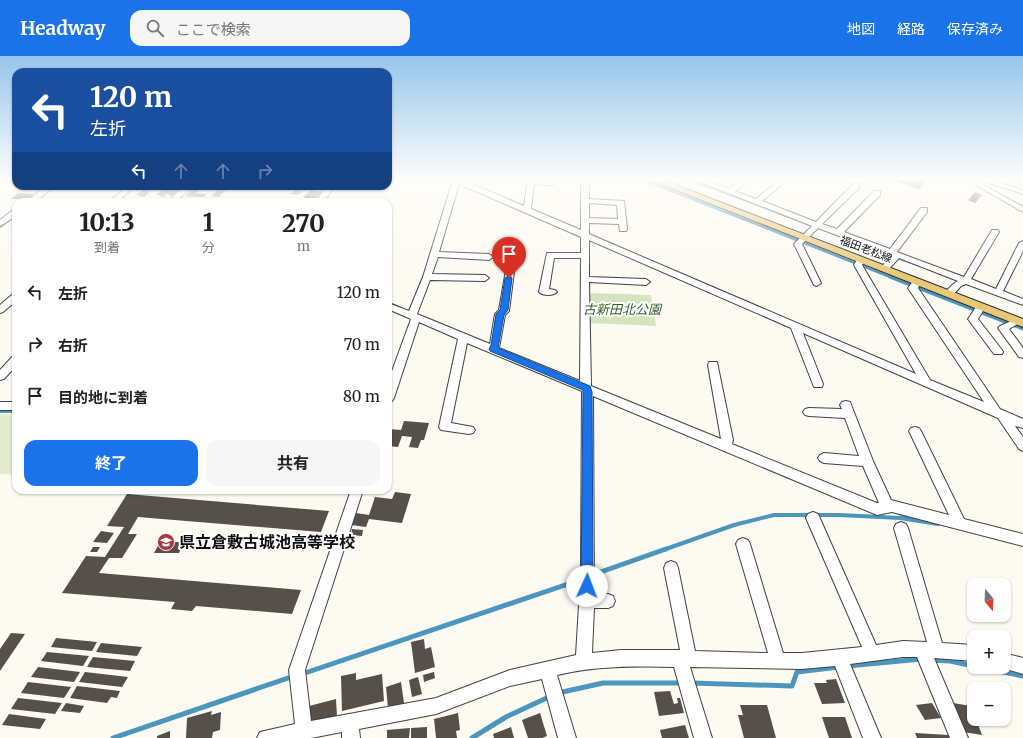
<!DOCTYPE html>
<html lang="ja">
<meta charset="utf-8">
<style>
:root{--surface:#fff;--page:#f6f6f6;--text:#222;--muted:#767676;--accent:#1a73e8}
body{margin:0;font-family:Merriweather,"Noto Sans JP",serif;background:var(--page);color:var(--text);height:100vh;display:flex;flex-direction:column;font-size:15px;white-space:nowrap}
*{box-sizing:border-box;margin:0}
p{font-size:13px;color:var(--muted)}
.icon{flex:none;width:22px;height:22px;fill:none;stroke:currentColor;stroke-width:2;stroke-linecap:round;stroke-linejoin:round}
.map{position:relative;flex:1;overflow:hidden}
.sheet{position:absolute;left:12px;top:142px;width:380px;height:296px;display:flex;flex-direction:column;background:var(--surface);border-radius:12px;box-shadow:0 1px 3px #0004}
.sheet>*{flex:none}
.hud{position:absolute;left:12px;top:12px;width:380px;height:122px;border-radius:12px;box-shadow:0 1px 3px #0004;background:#1a4fa0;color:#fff;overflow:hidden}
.needle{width:26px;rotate:161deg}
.controls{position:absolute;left:967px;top:522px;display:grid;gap:8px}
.controls a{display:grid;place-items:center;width:44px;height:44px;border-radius:8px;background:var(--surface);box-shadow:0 1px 3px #0004;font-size:20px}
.pin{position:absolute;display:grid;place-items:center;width:34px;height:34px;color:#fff;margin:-41px -17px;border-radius:50% 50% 50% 0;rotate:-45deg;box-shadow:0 0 4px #0007}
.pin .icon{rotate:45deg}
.me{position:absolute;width:44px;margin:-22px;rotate:2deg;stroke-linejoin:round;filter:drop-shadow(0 0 3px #0008)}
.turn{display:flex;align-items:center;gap:14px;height:84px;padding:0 12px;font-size:18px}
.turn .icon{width:52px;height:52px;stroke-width:2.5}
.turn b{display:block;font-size:28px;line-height:34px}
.lanes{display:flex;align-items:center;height:38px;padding:0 12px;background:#0003;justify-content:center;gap:20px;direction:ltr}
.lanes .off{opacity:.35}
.eta{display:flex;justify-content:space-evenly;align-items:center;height:68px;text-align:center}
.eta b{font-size:24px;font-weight:700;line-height:28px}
.button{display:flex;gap:8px;margin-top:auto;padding:8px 12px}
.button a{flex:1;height:46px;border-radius:12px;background:var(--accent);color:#fff;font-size:16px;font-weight:700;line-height:46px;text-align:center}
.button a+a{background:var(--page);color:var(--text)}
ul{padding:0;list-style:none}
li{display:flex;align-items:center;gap:12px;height:52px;padding:0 12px}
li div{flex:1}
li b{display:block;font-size:15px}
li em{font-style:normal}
header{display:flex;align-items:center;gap:24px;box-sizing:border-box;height:56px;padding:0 20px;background:var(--accent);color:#fff}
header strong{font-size:19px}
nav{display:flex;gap:22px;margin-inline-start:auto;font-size:14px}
.search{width:280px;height:36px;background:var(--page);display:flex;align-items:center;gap:10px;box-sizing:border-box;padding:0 14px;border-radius:12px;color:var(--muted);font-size:15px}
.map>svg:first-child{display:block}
.green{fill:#d4e4bf}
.pitch{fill:#e4eccf}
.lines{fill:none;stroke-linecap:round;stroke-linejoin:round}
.stream-far3{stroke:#4c95bd;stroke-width:2.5}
.stream-far2{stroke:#4c95bd;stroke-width:3}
.stream-far1{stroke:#4c95bd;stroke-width:4}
.stream{stroke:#4c95bd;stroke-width:5}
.building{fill:#564f4c}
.minor-casing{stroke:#414141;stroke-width:2}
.major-casing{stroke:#1f1f1f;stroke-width:2}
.minor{fill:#fff;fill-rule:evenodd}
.major{fill:#e8c777;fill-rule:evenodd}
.route{fill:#1a73e8;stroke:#114b97}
.labels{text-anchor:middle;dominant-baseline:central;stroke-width:4;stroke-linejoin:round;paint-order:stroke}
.far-street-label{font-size:11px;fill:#0e0e0e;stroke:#fff}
.park-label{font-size:13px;font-style:italic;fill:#345e26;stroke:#fff}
.near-poi-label{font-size:16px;font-weight:bold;fill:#0e0e0e;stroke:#fff;text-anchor:start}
</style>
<header>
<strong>Headway</strong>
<div class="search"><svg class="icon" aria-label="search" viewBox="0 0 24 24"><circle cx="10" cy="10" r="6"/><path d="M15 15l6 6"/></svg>ここで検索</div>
<nav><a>地図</a><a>経路</a><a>保存済み</a></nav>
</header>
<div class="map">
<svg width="1023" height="682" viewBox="0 0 1023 682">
<rect width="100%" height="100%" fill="#fdfaf2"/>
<path class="green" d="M588,237L651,239L656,270L589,267Z"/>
<path class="pitch" d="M0,358L16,359V419L0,418Z"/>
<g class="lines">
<g class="stream-far3">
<path d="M644,124L893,222"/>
<path d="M691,124L790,161"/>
<path d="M46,137L55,130"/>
<path d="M0,171L16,159"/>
<path d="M895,201L921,210"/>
</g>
<g class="stream-far2">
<path d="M890,221L1023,273"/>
<path d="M388,247L398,251"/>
</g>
<g class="stream-far1">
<path d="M0,355H16"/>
<path d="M899,457L915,464"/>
<path d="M663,494L734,469L774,459H840L900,462L938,468"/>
</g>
<g class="stream">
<path d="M595,518L666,493"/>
<path d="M930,604L950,605L974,610"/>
<path d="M847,610L922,603"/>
<path d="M979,611L1023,620"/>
<path d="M302,618L580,524"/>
<path d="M691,627L792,630L797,616L839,611"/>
<path d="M558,637L603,627H682"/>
<path d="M113,682L294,620"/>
<path d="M472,682L506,661L551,640"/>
</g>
</g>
<g class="building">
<path d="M892,124H928L919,133Z"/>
<path d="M169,130L180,135L171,140L167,138L163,141L156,138Z"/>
<path d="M221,131L228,132L219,141L211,140Z"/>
<path d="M143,134L150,135L147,137H149L144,141L136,139Z"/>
<path d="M192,134H199L196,137L207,138L203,141L185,140Z"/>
<path d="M295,134L303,135L298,139L290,138Z"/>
<path d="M311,134L323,136L315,142L319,143L317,145L303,141Z"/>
<path d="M975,136L982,139L975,147L968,144Z"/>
<path d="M18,137L35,138L28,143H11Z"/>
<path d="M404,365L429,367L424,384H421L418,392L409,391L412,381L402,380L398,391L388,390L389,373L401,374Z"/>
<path d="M395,436L411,438L402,467L369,463L366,471L351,469L356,457L369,459L375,441L392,443Z"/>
<path d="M127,438L329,455L321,476L138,461L128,478H137L122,502H109L99,517L301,534L292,558L196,550L192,555L171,553L175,546L62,537L86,500L105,501L124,471L107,470Z"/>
<path d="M352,473L363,474L362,480L351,479Z"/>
<path d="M101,475L114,477L107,487L93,486Z"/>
<path d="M160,486H184L179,497H154Z"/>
<path d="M93,491H100L97,496H90Z"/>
<path d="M11,577L25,578L0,615V593Z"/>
<path d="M56,582L97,586L92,595L51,591Z"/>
<path d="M424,583L425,593L431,591L435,611L415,617L411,586Z"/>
<path d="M101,587L142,591L137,600L96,596Z"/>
<path d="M47,596L89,600L83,610L41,605Z"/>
<path d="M93,601L135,605L130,615L87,611Z"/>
<path d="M38,611L80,616L74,626L31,621Z"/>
<path d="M85,616L128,621L122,631L79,626Z"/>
<path d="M434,616L435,622L424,626L423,619Z"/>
<path d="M356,617V624L382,618L384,645L342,655L341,620Z"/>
<path d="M418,621L422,638L412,641L409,624Z"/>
<path d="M836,623L845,647L822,648L814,627H827L826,624Z"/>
<path d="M28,626L71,631L64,642L21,637Z"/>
<path d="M401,626L404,647L388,652L386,631Z"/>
<path d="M77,630L120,635L117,642L111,641L107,647L70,642Z"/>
<path d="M670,635L674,648L678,647L677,642H680L684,657L659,660L654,636Z"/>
<path d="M18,642L62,647L55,658L11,653Z"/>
<path d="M336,643L337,661L308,668L309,650Z"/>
<path d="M66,647L84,650L80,657L61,655Z"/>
<path d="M932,647L941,662L925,664L916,649Z"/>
<path d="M953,647L971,650L974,658V663H976L982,679L963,676Z"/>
<path d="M740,649H767L776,682H744L738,659H743Z"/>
<path d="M212,655L211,659L221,656L220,674L213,676L212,682H186L187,662Z"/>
<path d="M458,657L460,674L456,675L457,682H436L434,663Z"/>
<path d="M540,657L547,680L542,682H528L522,664Z"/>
<path d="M9,658L46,663L40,673L2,669Z"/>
<path d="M822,661H845L852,682H829Z"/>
<path d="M685,669L689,682H662L660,674Z"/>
<path d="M427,671V682H411V672Z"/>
<path d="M511,671L514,682H494L493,678Z"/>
<path d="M410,672L409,682H387V674Z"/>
<path d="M170,675V682H157V680Z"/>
<path d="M915,677L949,679L950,682H917Z"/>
</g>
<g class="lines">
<g class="minor-casing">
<g id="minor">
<path d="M453,124H463L524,150L528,124L553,125V129H550L534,128L531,153L581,174V124H589V143L624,145L627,173L626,175H620L619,168L589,167V178L916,318L854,209L858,202H864L865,204L862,209L930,324L984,346L908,232L914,224H920L921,226L918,232L1000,353L1023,363V372L1015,370L1023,381V395L1019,393L998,362L803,277L823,328L822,331H814L791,272L589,184V221L646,223L650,226L646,229L589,226L591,330L721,383L708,309L709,306H717L733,384L732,388L877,447H879L863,410L824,407L820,405L818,402L820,399L824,397L859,400L845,362L809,360L805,359L803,356L805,353L809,352L842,353L840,349L842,346L846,345L850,346L873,405L891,444L949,459L909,375L911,372L915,371L919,372L921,375L964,463L1023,478V490L892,456L877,459L593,340L594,537L608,538L613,540L615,545L613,550L608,552H594L592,597L621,594H680L664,512L666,507L671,505L676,507L678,512L695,595L768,597L736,488L738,484L743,482L748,484L750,488L783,597H802L862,591L806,462L808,458L813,456L818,458L876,589L903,585L927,586L894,472L896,468L901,466L906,468L908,472L942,587L974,589V605L934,602L968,682H950L917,601H903L850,608L881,682H863L835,610L802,613L690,611L712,682H694L674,611C634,610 595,610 557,619L576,682H558L542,623L510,630L436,658L359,673L360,682H342V676L311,682H257L260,676L295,668L289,614L351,434H363L305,614L311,665L436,642L510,614L576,599L581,516L582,335L467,287L451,367L473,371L475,374L473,377L469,378L441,374L439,371L458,283L419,266L394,342L392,345L388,346V326L411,263L388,253V247L409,255L423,221ZM459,128L581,181V197H547L539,236C543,240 553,240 557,236L555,234L549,233L554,202H581L580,325L499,292L505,259L509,255L515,208L514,206H508L507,208L499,254L495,258L490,288L417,258L430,224L485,225L489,222L485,219L432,218L438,201L489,204L493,201L489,198L439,196ZM589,147L617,149L618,163L589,162Z"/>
<path d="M695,124H705L729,133L741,124H749L735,135L756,143L779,124H787L762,145L816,166L853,128H859V132L822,168L837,173L874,135H880V139L844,176L890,193L921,152H927V156L897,196L964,221L992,174H998L999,176L971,223L996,233L1019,187L1023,185V195L1003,235L1023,243V249L966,228L961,230L952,240H946L944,238C948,233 953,227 958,225L899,202L887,215H881L880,213L881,211L892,200L818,172L802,188L821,227L817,230L814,229L794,188L812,170Z"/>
<path d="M967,124H975L1023,151V156Z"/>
<path d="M980,124H991L1023,134V138Z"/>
<path d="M46,130H55L35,146H26Z"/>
<path d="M127,130H135L117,146H109Z"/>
<path d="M185,130H193L175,146H167Z"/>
<path d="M326,130H334L324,146H316Z"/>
<path d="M13,154H16V160L0,170V164Z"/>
<path d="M16,237V245L3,256L0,257V249L13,238Z"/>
<path d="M981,247L986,250L978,263L1002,294L1003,296L1002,298H994L968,263L978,248Z"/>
<path d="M1018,262L1023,265L1009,273L1023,292V302L1019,301L998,272L1000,270Z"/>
<path d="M16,300V310L4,323L0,324V314L12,301Z"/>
<rect x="0" y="346" width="16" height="8"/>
<path d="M1004,597L1023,602V618L999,611H1004Z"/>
</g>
</g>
<g class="major-casing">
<path id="major" d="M651,124H663L1023,263V271Z"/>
</g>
<use href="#minor" class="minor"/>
<use href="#major" class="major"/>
</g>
<linearGradient id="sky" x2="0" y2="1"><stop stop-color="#96c5eb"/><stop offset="0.56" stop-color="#fefdf9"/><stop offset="1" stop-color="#fefdf9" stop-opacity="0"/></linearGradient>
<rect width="1023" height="220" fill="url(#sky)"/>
<path class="route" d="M509,220L512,222L508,254L504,259L498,292L590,330L592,336L593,530L591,534L587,536L583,534L581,530L583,336V334L490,295L489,293L491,289L496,258L500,254L505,222Z"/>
<defs>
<g id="school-disc" transform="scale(0.9)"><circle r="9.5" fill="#ad3742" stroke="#fff"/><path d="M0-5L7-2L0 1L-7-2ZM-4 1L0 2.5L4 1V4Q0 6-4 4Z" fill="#fff"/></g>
</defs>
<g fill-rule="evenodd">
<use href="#school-disc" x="166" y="486"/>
</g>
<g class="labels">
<g class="far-street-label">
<text transform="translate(866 193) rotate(21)">福田老松線</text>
</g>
<g class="park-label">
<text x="622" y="253">古新田北公園</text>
</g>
<g class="near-poi-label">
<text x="179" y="486">県立倉敷古城池高等学校</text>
</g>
</g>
</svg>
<div class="controls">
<a><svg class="needle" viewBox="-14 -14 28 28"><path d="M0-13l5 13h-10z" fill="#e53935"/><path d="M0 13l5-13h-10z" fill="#767676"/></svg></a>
<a>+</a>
<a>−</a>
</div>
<div class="pin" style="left:509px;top:222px;background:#d93025"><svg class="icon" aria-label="arrive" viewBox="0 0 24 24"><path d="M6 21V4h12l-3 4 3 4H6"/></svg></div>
<svg class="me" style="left:587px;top:530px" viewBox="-20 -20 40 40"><circle r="19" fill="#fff"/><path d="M0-13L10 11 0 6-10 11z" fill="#1a73e8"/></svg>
<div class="hud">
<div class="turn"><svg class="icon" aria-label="left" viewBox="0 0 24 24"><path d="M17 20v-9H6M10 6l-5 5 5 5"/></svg><div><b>120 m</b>左折</div></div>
<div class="lanes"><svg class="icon" aria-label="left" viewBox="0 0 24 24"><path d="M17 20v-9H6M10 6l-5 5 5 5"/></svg><svg class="icon off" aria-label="ahead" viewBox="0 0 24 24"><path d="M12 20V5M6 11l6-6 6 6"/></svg><svg class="icon off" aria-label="ahead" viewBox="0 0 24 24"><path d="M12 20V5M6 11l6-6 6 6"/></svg><svg class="icon off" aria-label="right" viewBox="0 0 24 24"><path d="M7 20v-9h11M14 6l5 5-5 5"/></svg></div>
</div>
<section class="sheet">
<div class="eta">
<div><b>10:13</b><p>到着</p></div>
<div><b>1</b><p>分</p></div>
<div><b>270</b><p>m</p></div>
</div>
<ul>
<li><svg class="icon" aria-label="left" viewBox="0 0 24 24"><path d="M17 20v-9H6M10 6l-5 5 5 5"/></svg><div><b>左折</b></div><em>120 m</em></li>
<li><svg class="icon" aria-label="right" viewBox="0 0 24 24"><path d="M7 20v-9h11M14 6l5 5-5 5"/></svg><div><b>右折</b></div><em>70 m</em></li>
<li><svg class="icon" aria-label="arrive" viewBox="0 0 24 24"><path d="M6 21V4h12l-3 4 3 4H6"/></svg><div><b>目的地に到着</b></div><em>80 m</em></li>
</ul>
<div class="button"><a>終了</a><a>共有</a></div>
</section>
</div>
